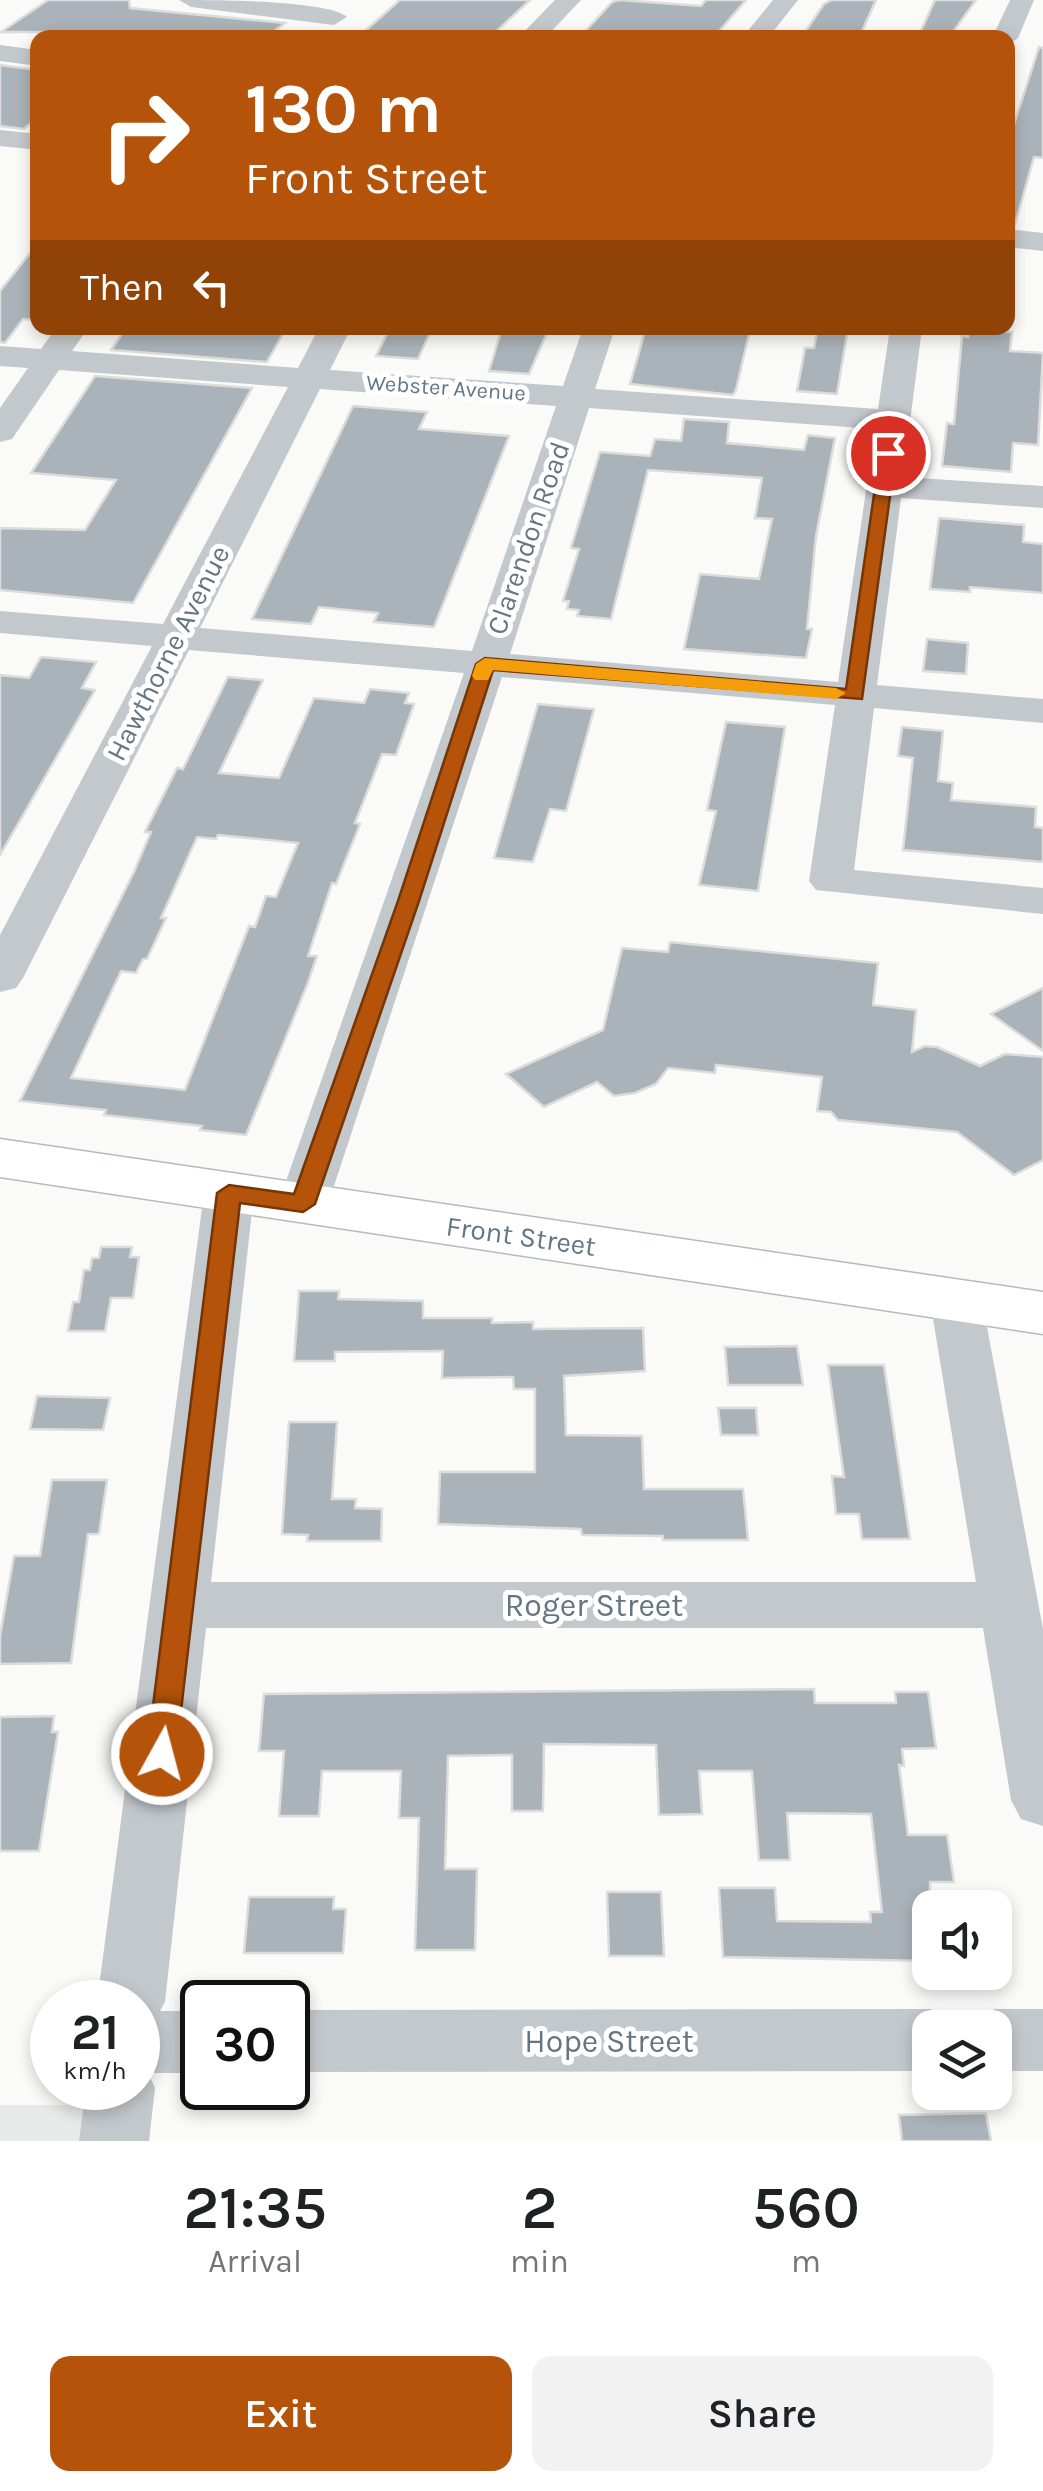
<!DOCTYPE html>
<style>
:root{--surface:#fff;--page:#f2f2f2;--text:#202124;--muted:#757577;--accent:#b45309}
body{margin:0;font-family:Karla,sans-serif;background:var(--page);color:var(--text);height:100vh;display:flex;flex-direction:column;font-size:38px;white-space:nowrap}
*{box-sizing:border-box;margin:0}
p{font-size:32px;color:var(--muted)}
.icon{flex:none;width:55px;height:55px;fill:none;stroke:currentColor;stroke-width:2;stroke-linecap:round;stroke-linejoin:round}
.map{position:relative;height:2141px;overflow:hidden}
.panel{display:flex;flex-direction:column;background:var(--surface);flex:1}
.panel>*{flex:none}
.banner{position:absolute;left:30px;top:30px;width:985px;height:305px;border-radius:20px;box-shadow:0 5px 15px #0003;background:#b45309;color:#fff;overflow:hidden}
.buttons{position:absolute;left:912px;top:1890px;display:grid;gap:20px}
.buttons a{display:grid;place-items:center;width:100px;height:100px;border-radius:20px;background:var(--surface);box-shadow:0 5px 15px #0003;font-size:50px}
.speed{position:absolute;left:30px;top:1980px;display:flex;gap:20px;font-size:50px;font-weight:700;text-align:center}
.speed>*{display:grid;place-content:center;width:130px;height:130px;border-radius:50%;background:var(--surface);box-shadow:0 5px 15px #0003;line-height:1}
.speed small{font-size:25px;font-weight:400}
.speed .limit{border:5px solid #111;border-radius:15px;background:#fff;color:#111}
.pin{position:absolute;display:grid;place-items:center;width:85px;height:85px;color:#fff;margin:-42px;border:5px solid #fff;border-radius:50%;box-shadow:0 2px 10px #0007}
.me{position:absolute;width:110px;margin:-55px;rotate:7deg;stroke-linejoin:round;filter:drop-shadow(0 0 8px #0008)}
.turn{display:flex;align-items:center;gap:35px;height:210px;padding:0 50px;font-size:45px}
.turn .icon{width:130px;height:130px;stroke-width:2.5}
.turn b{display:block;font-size:70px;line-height:85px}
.then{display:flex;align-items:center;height:95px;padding:0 50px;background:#0003;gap:20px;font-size:38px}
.eta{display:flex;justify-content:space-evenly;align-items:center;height:170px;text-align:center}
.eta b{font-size:60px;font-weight:600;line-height:70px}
.cta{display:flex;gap:20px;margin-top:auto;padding:20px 50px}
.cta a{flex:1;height:115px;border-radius:20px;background:var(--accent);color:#fff;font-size:40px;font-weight:600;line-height:115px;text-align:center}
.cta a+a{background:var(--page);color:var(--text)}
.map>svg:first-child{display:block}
.built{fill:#e8e9e9}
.building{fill:#aab3b9;stroke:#dcdcda;stroke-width:2.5;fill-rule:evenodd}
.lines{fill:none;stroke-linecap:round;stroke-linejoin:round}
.major-casing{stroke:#b5babe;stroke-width:3}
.minor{fill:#c3c8cc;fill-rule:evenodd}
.major{fill:#fff;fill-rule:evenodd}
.route{fill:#b45309;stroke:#753606;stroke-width:2.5}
.slow{fill:#f59e0b}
.labels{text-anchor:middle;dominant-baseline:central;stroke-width:10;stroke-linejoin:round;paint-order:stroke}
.far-street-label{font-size:22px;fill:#657683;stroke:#fff}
.street-label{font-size:28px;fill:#657683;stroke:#fff}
.near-street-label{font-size:32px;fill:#657683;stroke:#fff}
</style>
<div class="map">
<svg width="1043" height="2141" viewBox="0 0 1043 2141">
<rect width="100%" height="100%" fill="#fafaf8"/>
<path class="built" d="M0,2105H118L114,2141H0Z"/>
<g class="building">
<path d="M48,0H129L130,8L285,23L269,35L238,38H38L46,32H1Z"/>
<path d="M400,0H530L489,38H357Z"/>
<path d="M620,0L701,6L706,0H746L713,38L583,34L612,2Z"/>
<path d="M832,0H876L859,38H801L824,4Z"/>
<path d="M935,0H976L950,36L920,33Z"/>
<path d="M1039,47L1043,48V158L1034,157L1015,224L1008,223V143Z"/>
<path d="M0,65L38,70V117L24,129L0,126Z"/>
<path d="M38,243V320L23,319L5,343L0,342V291Z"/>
<path d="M126,328H286L267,362L111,350Z"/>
<path d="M390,328H432L418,359L376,356Z"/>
<path d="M502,328H549L529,374L489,371Z"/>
<path d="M646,328L750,329L736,390L733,395L630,384Z"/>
<path d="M818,328H848L837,394L797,391L805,348H814Z"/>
<path d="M969,329L1012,332L1010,351L1043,353L1038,445L1013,443L1011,472L942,466L947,423L954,424L962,336L968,337Z"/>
<path d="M95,376L252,388L133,603L0,590V528L85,530L116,480L31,473Z"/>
<path d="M353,406L427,412L419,429L509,436L434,627L374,622L378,613L319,607L311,624L252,619Z"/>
<path d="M684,419L729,422L727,443L804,450L808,435L835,438L816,536L807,629H812L806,658L684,649L700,574L759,579L772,519L755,518L762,478L648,470L611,619L577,616L579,610L567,609L569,601H563L579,549L571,548L600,452L650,456L655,439L681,441Z"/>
<path d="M939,518L1024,525L1023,542L1043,544V593L970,587V592L930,589Z"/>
<path d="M927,639L968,643L966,674L923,671Z"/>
<path d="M41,657L96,662L82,688L95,690L0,855V675L29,678Z"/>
<path d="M228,677L263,680L219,773L279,778L314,698L364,703L370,689L409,693L405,703L414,704L396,755L382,754L355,823L360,824L336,884L332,883L308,956H317L307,985L246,1135L200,1130L202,1126L104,1115L106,1110L20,1101L134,872L151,832H145L177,768L183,769ZM218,835L298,843L276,897L266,896L255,927L249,926L185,1090L71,1078L121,971L136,973L143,959H147L166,918H161L197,837L216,839Z"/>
<path d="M538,704L594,709L566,811L550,809L533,862L494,858Z"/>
<path d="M726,722L785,727L758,891L699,885L716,811L707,810Z"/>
<path d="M902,727L943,731L938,781L953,783L951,800L1036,807L1035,827L1043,828V862L903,850L913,758L898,756Z"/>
<path d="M670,942L878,963L873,1005L916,1010L912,1052L925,1046L937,1047L980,1066L1005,1054L1043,1057V1160L1014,1175L957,1132L838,1120L831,1112L817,1111L822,1077L716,1065L715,1073L668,1068L656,1084L635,1093L614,1096L597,1082L544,1107L506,1074L603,1030L622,948L668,952Z"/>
<path d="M1043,988V1051L991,1014Z"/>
<path d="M101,1247H132L130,1257H139L133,1298H111L105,1331H68L73,1302H79L84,1270H90L92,1258H99Z"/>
<path d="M299,1291H339L338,1299L423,1301V1318H492V1323L533,1322V1329L643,1328L645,1371L564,1376L566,1435L642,1436L644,1489H743L748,1540H663V1536L582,1535L581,1529L438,1524L440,1472H535V1389H514L513,1377L442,1378L443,1351L335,1352V1361H294Z"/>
<path d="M797,1346L803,1385H728L725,1347Z"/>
<path d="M828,1365H884L910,1539H862L859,1514H836L832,1476L844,1477Z"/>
<path d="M37,1396L110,1398L103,1430L30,1429Z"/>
<path d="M718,1408H756L758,1435H721Z"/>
<path d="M289,1422H337L332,1499H356L355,1508L382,1509L381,1541H307L308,1535L282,1534Z"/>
<path d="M52,1480H107L99,1534H88L71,1663L0,1664V1636L14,1556H40Z"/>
<path d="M814,1689L815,1703H896L895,1692H928L936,1748L902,1749L904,1766L899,1765L908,1835H947L954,1882H930V1961L723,1957L719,1888H775L777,1921L871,1922L870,1912H882L871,1814L787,1813L790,1860H759L752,1771H699L702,1814L659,1815L656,1745L544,1744L543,1811H512V1755L448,1756L445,1869H477L475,1950H415L419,1818H399L401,1771H322L319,1816H279L284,1751H259L264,1694Z"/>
<path d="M54,1716L52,1732H58L39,1851H0V1717Z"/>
<path d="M607,1892H661L664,1956H609Z"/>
<path d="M249,1897H334L333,1909H346L343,1953H244Z"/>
<path d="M986,2113L991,2141H902L899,2115Z"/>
</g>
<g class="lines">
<g class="major-casing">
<path id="major" d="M0,1139L1043,1292V1334L0,1177Z"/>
</g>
<g class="minor">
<path d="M179,0C209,0 329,0 347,17L334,25L191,7Z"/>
<path d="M555,0H581L545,38H518Z"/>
<path d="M773,0H798L768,38H742Z"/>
<path d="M1010,0H1034L1018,38L1008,45V38H992Z"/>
<path d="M0,45L38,50V66L0,61Z"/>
<path d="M0,130L38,134V150L0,146Z"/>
<path d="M1008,229L1043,233V251L1008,247Z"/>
<path d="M56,328H88L72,351L298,368L319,328H351L330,370L563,386L583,328H615L595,389L878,409L890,328H922L903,477L1043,486V508L901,498L877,685L1043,699V723L874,708L854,870L1043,888V914L816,890L809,881L835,705L502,677L328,1204L321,1216L303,1221L285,1216L278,1204L464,673L189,650L23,978L16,988L0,992V935L152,646L0,633V611L163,624L288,387L59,370L12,439L0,442V408L28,368L0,366V346L41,349ZM320,389L556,406L472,651L200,628ZM589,408L875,429L838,682L510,654Z"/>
<path d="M229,1176L247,1181L254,1193L211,1582H976L930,1300L937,1287L956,1282L975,1287L982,1300L1043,1629V1826L1021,1819L1011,1800L983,1628H206L165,2002L160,2011H202V2073H148L155,2088L149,2141H79L86,2088H138V2002H97L204,1193L211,1181Z"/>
<path d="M930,2009L954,2018L958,2028H930V2071L288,2072V2010Z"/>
<path d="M995,2009H1043V2071H995V2028H967L971,2018Z"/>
</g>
<use href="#major" class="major"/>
</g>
<path class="route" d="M888,448L896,453L862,699L493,670L419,901L315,1204L303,1212L240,1203L176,1754L172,1763L162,1766L151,1763L147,1754L217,1193L229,1185L294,1194L398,901L476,664L485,658L846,689L880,453Z"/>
<path class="slow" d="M485,658L836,688L846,693L836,699L493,670L488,680H475L472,676L476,664Z"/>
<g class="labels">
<g class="far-street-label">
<text transform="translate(446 388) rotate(4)">Webster Avenue</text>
</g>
<g class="street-label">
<text transform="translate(528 538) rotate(-71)">Clarendon Road</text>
<text transform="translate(168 653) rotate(-63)">Hawthorne Avenue</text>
<text transform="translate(521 1236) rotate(8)">Front Street</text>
</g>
<g class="near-street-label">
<text x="594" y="1605">Roger Street</text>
<text x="609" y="2041">Hope Street</text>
</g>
</g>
</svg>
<div class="buttons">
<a><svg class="icon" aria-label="sound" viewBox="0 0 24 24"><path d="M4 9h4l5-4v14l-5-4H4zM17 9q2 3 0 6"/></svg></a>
<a><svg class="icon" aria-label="layers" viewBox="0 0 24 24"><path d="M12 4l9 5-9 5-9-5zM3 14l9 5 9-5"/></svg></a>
</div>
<div class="speed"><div>21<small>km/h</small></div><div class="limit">30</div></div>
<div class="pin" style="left:888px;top:453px;background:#d93025"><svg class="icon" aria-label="arrive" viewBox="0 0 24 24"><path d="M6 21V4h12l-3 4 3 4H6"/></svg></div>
<svg class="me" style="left:162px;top:1754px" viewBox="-20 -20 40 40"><circle r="17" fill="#b45309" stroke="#fff" stroke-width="3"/><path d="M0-11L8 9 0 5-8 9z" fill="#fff"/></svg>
<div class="banner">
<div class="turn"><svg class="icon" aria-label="right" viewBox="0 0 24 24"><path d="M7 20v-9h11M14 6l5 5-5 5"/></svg><div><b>130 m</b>Front Street</div></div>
<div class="then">Then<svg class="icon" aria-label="left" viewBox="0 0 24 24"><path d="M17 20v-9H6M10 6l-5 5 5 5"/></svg></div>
</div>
</div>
<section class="panel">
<div class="eta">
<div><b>21:35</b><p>Arrival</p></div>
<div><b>2</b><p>min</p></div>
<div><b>560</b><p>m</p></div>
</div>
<div class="cta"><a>Exit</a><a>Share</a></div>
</section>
